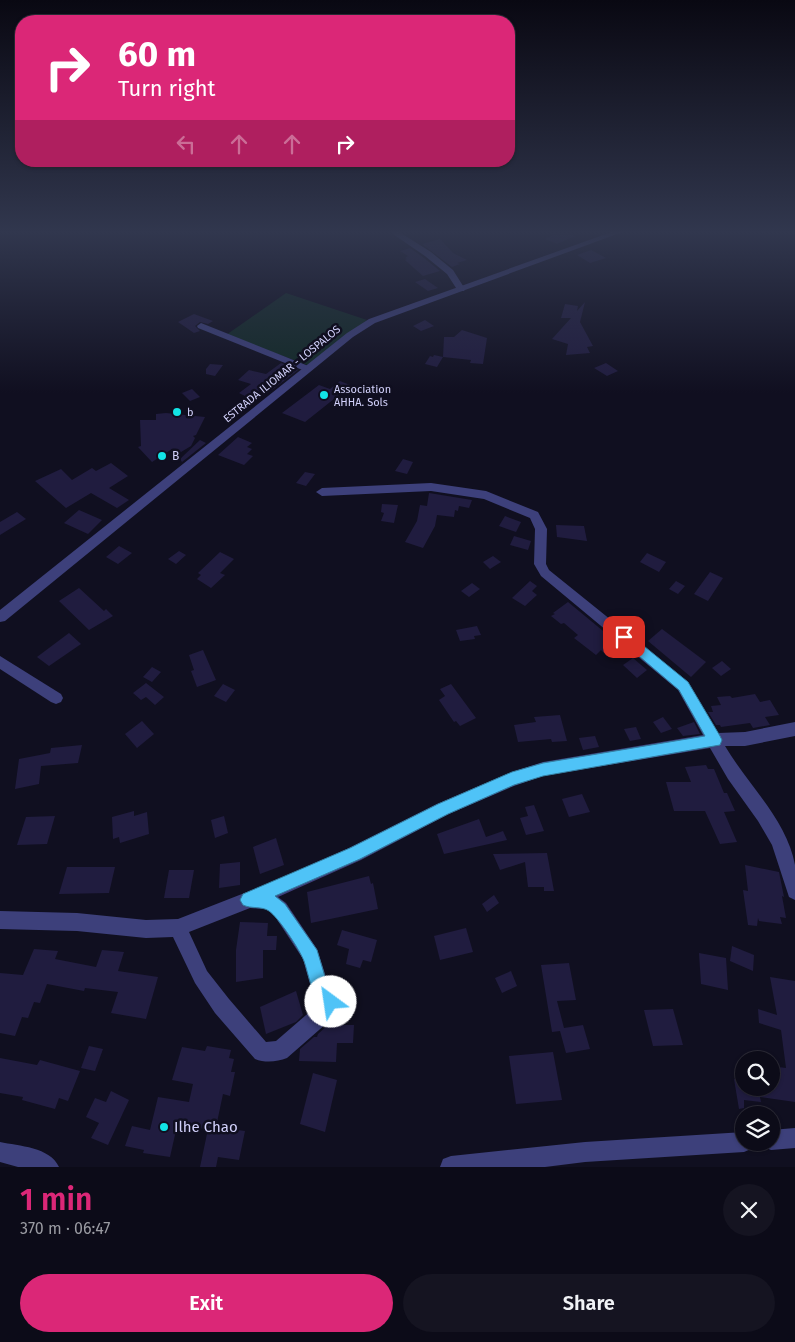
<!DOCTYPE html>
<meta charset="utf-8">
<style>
:root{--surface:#0c0b18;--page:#151421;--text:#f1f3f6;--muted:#9a9ba2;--line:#2c2b37;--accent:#db2777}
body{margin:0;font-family:"Fira Sans",sans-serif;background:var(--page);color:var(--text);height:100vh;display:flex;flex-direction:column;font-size:19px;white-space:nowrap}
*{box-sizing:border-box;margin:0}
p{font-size:16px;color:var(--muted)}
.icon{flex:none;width:28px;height:28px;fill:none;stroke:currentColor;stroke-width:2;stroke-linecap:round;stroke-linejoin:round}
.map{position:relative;height:1167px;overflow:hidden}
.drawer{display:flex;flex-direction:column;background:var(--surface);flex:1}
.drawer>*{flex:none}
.guide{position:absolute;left:15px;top:15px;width:500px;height:152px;border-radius:20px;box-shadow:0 1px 4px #0004,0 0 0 1px var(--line);background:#db2777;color:#fff;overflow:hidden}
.tools{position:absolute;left:735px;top:1051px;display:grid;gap:10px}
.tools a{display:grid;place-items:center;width:45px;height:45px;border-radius:50%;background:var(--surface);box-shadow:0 1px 4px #0004,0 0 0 1px var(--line);font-size:25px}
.pin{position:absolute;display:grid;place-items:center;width:42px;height:42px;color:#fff;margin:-21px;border-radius:10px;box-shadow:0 2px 8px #0006}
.me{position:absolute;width:55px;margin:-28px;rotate:329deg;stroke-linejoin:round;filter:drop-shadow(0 0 4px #0008)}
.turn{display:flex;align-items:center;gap:18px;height:105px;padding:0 20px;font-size:22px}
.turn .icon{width:65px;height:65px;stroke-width:2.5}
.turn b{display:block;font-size:35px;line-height:42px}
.lanes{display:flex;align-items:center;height:48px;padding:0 20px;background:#0003;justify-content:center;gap:25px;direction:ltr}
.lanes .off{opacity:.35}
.round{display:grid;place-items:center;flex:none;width:52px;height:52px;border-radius:26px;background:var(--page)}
.summary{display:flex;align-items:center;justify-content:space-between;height:85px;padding:0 20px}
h1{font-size:30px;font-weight:600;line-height:38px;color:var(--accent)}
.primary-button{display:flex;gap:10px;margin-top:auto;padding:10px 20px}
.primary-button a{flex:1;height:58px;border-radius:30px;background:var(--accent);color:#fff;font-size:20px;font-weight:600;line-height:58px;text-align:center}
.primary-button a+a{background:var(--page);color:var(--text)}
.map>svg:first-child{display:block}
.green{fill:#122926}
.building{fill:#201c3f}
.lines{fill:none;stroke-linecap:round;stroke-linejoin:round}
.minor{fill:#3d407b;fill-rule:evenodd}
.tertiary{fill:#3d407b;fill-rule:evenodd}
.route{fill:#4fc3f7;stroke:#337fa1}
.poi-dot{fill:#12e4e6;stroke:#100f20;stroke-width:2}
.labels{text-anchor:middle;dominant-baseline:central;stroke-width:5;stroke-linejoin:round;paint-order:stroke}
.far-street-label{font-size:11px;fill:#d2d1fb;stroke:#100f20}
.far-poi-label{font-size:11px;fill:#d2d1fb;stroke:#100f20;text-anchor:start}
.poi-label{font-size:12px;fill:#d2d1fb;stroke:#100f20;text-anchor:start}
.near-poi-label{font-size:15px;fill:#d2d1fb;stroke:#100f20;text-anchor:start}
</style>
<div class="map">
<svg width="795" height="1167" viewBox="0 0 795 1167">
<rect width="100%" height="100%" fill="#100f20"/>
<path class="green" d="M286,293L367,320L310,366L226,335Z"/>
<g class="building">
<path d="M543,230H561L575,236L557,244L545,239L553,235Z"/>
<path d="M440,239L453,253L467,260L457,263L460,264L452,267L422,244Z"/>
<path d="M410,248L424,258L440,271L423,276L405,260L407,259L405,258L408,256L400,251Z"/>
<path d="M591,250L595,252L606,258L590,263L577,255Z"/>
<path d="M425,279L438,288L428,291L415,282Z"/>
<path d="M585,302L580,322L593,346L587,347L590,353L566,355L568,344L552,339L571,318H561L565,304L578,306L577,311Z"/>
<path d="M194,314L213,321L208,324L200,322L195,326L200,331L194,333L178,322Z"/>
<path d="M425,320L434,326L421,331L413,326Z"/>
<path d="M462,330L487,338L483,364L470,363L471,360L443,357L437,367L425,364L430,356L433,357L434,355L443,357L444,337H454Z"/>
<path d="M281,363L298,370L272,390L266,388L251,399L239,393L251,384L238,380L249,370L266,374Z"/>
<path d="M606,363L618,371L607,376L594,368Z"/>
<path d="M210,364L223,365L215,376L206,374V369Z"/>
<path d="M340,381L355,387L348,393L344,391L305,422L282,413L319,385L330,389Z"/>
<path d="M192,389L200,397L190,401L182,393Z"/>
<path d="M166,413L205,417L196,435L193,436L195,438L191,446L176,455L172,449L152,462L138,447L141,446L140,420H156V414Z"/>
<path d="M238,437L252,443L247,447L252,449L247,454L253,456L244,465L218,455Z"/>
<path d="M200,440L206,443L182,462L180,459Z"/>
<path d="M403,459L413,462L407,474L395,471Z"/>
<path d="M111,463L128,476L109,488L129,500L117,508L91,493L66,508L35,481L61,469L72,480L92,468L96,471Z"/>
<path d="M305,472L315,474L306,486L296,483Z"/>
<path d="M429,493L472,500L469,508L459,506L458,511L455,510L454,517L437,515L435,526L423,548L405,542L417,521L420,505L427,506Z"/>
<path d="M382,504L398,505L394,523L381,521L384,513L381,512Z"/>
<path d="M79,510L102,520L88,534L64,523Z"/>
<path d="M17,512L26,519L0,535V522Z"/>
<path d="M505,516L521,522L516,532L499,526Z"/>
<path d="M556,525L584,526L587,541L557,537Z"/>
<path d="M514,536L531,541L528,550L510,545Z"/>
<path d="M119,546L132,553L118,564L106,557Z"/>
<path d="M179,551L186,555L176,564L168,559Z"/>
<path d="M220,552L234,559L220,573L225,575L211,588L197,579L201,575L198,573Z"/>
<path d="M647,553L666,562L659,572L640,562Z"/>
<path d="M493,556L501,562L490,569L483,562Z"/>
<path d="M710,572L723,578L708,601L694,594Z"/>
<path d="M530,581L537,586L532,591L537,595L525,606L512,598Z"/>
<path d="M676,581L685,586L678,594L669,589Z"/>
<path d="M472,583L480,589L469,597L461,591Z"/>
<path d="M79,588L104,611L106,609L113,616L89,630L59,601Z"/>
<path d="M568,602L614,640L609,644L616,650L607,656L601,650L596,655L574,638L578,635L564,623L561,624L551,616L555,614L553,613Z"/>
<path d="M477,626L481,635L474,636L475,639L460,641L456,630Z"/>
<path d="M662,629L706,662L691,677L648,641Z"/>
<path d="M69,633L81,644L49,666L37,657Z"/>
<path d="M203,650L216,680L197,687L191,671L194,670L189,655Z"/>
<path d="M633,658L647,670L637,678L623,665Z"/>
<path d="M722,661L731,669L721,676L712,668Z"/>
<path d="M152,667L161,672L152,682L143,677Z"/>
<path d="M146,683L164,697L155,705L146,697L141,700L133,693Z"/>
<path d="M223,684L235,690L226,702L214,696Z"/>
<path d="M451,684L476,718L460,726L456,721L454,722L439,700L445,696L440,689Z"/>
<path d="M755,694L760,702L770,700L779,715L765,717L770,725L753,728L750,723L721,727L720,725H716L708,712H713L711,706L721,705L717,697L730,696L732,698Z"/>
<path d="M560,715L567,741L552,742L551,739L518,742L514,725L536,722L534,717Z"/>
<path d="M663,717L672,729L661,733L653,722Z"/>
<path d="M142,721L154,734L137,748L125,734Z"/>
<path d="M694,722L700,734L683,736L677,728Z"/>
<path d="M636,727L641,739L630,741L624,729Z"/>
<path d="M595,736L599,747L583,750L579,738Z"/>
<path d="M82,745L78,763L41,766L39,784L15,789L19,759L50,753L51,748Z"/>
<path d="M706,765L708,769H714L724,793H727L735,811L724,812L737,842L720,844L705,811H674L666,782H691L685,767Z"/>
<path d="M582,794L590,812L569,817L562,799Z"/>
<path d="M534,805L544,831L526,835L520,818L528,816L525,807Z"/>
<path d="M134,811V816L147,812L149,834L120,843L119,837L113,839L112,817Z"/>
<path d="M55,816L47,844L17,845L26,817Z"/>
<path d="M224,816L228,833L215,838L211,820Z"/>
<path d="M479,819L486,837L503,831L507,840L444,854L437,834Z"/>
<path d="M276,838L284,865L260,874L253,847Z"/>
<path d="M547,853L554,891H544V887H528L525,862L500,870L493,854Z"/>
<path d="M240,862V885L219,888L220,864Z"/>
<path d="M745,865L779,872L784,897L782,896L786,918L780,917L782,924L759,921L758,918L757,926L748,925L743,890L748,891Z"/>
<path d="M67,867H115L109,893L59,894Z"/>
<path d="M169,870H194L189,898H164Z"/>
<path d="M369,876L371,884L373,883L378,909L311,923L307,892Z"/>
<path d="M494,895L499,903L487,912L482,904Z"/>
<path d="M240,922L268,923L267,936H277L276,950H263V978L236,982V950Z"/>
<path d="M466,928L473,952L440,960L434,936Z"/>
<path d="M342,930L377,940L371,962L363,960L360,968L346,964L349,949L337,945Z"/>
<path d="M732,946L754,955L753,971L730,961Z"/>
<path d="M34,949L58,951L55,959L96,967L102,950L124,952L118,971L158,977L146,1019L111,1013L118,992L85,988L84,991L47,984L40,1003L34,1002L28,1018L22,1017L15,1036L0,1033V973L23,975Z"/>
<path d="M699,953L726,958L728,990L701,984Z"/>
<path d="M569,963L576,1000L557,1001L564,1028L583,1025L590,1049L566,1053L560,1031L552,1032L541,965Z"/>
<path d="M511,971L517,986L502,993L495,978Z"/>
<path d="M770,977L795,981V1102L760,1097L761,1102L744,1100V1108L739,1109L734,1079L744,1080V1088H774L771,1066L786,1068L781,1030L759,1023L758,1009L777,1015Z"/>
<path d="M296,991L303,1015L296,1022L266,1034L260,1007Z"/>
<path d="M673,1009L683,1045L653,1046L644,1010Z"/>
<path d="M328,1025H354L353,1043H337L336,1062L299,1061L300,1049L314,1037H317L318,1034Z"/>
<path d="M89,1046L103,1049L95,1071L81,1068Z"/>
<path d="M207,1046L231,1050L229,1058L234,1059L231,1072H235L230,1096L223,1094L216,1127L245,1131L239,1160L218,1157L216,1167H200L208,1129L177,1126L170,1157L143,1153L144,1150L125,1146L132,1126L150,1130L158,1097L189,1102L193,1084L172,1080L182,1047L205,1051Z"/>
<path d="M553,1052L562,1100L516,1104L509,1056Z"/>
<path d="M0,1058L37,1065L40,1060L80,1071L68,1101L59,1098L55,1109L22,1100L23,1097L0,1093Z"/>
<path d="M313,1073L337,1080L325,1132L300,1124Z"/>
<path d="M111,1091L129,1100L108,1145L91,1138L99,1123L86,1117L95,1098L106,1102Z"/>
</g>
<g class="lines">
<g class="minor">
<path d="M387,230H396L431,252L453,270L465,289L464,291H458L447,274L425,256Z"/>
<path d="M201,323L311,367L313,369L308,372L305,371L198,328L197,326Z"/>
<path d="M431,483L486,491L538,512L547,529L546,564L549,570L688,682L718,733L745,732L795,722V736L745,746H725C748,785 787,820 795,865C795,876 795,889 795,900L789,897L772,845L758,821L728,779L710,748L543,776L514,786L449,814L361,860L278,897L286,903L317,949L327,980L340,1002L327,1023L287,1058C277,1062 265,1063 255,1059L215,1013L195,983L173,937L146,938L77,931L0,929V911L77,913L146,920L178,919L270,883L349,848L437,804L512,772L543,762L703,735L678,690L541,576L534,564L535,529L530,518L484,499L431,491L322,496L316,492L322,488ZM250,908L266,909L274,915L303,959L310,984L320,1001L313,1009L276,1041L266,1042L229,999L207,971L189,932Z"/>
<path d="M0,656L61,694L63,698L61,702L56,704L51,702L0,669Z"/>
<path d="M795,1128V1148L771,1150L764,1147L762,1142H771V1130Z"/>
<path d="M744,1132V1142H754L751,1149L744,1152L585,1162L545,1167H440L443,1159L451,1156L585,1142Z"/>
<path d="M0,1142C19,1146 50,1147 59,1167H18L0,1162Z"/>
</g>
<path class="tertiary" d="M617,230H628L375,323L353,337L5,621L0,622V610L347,333L369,319Z"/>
</g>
<linearGradient id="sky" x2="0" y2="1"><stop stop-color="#090812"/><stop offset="0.59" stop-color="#31374e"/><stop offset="1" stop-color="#31374e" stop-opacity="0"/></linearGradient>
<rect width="795" height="393" fill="url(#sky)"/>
<path class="route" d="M624,632L628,633L688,682L720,736L722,740L720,745L543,776L514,785L448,814L360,859L275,896L285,904L317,950L326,980L339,1002L337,1008L331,1010C312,1003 310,978 304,961C300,950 278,917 269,911C262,906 251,909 243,905L240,900L243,894L350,848L438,804L512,772L543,763L705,736L679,690L620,640L618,637L620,633Z"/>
<g class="poi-dot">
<circle cx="324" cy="395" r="5"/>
<circle cx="177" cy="412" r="5"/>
<circle cx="162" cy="456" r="5"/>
<circle cx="164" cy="1127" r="5"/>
</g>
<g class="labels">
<g class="far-street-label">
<text transform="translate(282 374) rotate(-39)">ESTRADA ILIOMAR - LOSPALOS</text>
</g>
<g class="far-poi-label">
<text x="334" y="389">Association<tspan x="334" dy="13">AHHA. Sols</tspan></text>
<text x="187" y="412">b</text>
</g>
<g class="poi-label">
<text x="172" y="456">B</text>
</g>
<g class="near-poi-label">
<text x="174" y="1127">Ilhe Chao</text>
</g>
</g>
</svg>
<div class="tools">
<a><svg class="icon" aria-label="search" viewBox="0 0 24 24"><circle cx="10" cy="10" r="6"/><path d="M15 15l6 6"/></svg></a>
<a><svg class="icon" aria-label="layers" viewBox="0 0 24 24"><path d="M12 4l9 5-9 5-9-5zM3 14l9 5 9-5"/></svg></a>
</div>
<div class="pin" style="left:624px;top:637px;background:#d93025"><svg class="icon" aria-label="arrive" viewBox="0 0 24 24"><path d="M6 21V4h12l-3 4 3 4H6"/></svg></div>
<svg class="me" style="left:331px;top:1002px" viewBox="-20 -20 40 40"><circle r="19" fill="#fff"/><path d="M0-13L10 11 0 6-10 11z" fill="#4fc3f7"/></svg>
<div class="guide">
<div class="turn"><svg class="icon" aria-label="right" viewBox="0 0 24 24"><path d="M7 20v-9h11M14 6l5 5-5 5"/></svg><div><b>60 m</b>Turn right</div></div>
<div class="lanes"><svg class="icon off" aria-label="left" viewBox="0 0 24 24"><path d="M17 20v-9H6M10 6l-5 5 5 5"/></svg><svg class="icon off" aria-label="ahead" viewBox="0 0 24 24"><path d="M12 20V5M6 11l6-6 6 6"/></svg><svg class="icon off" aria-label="ahead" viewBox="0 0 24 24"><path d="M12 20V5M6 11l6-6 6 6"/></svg><svg class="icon" aria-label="right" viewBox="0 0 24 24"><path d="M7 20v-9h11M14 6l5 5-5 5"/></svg></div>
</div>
</div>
<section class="drawer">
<div class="summary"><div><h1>1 min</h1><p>370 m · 06:47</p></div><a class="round"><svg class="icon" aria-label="close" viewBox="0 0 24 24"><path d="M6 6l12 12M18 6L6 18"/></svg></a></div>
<div class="primary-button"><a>Exit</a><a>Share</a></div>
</section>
